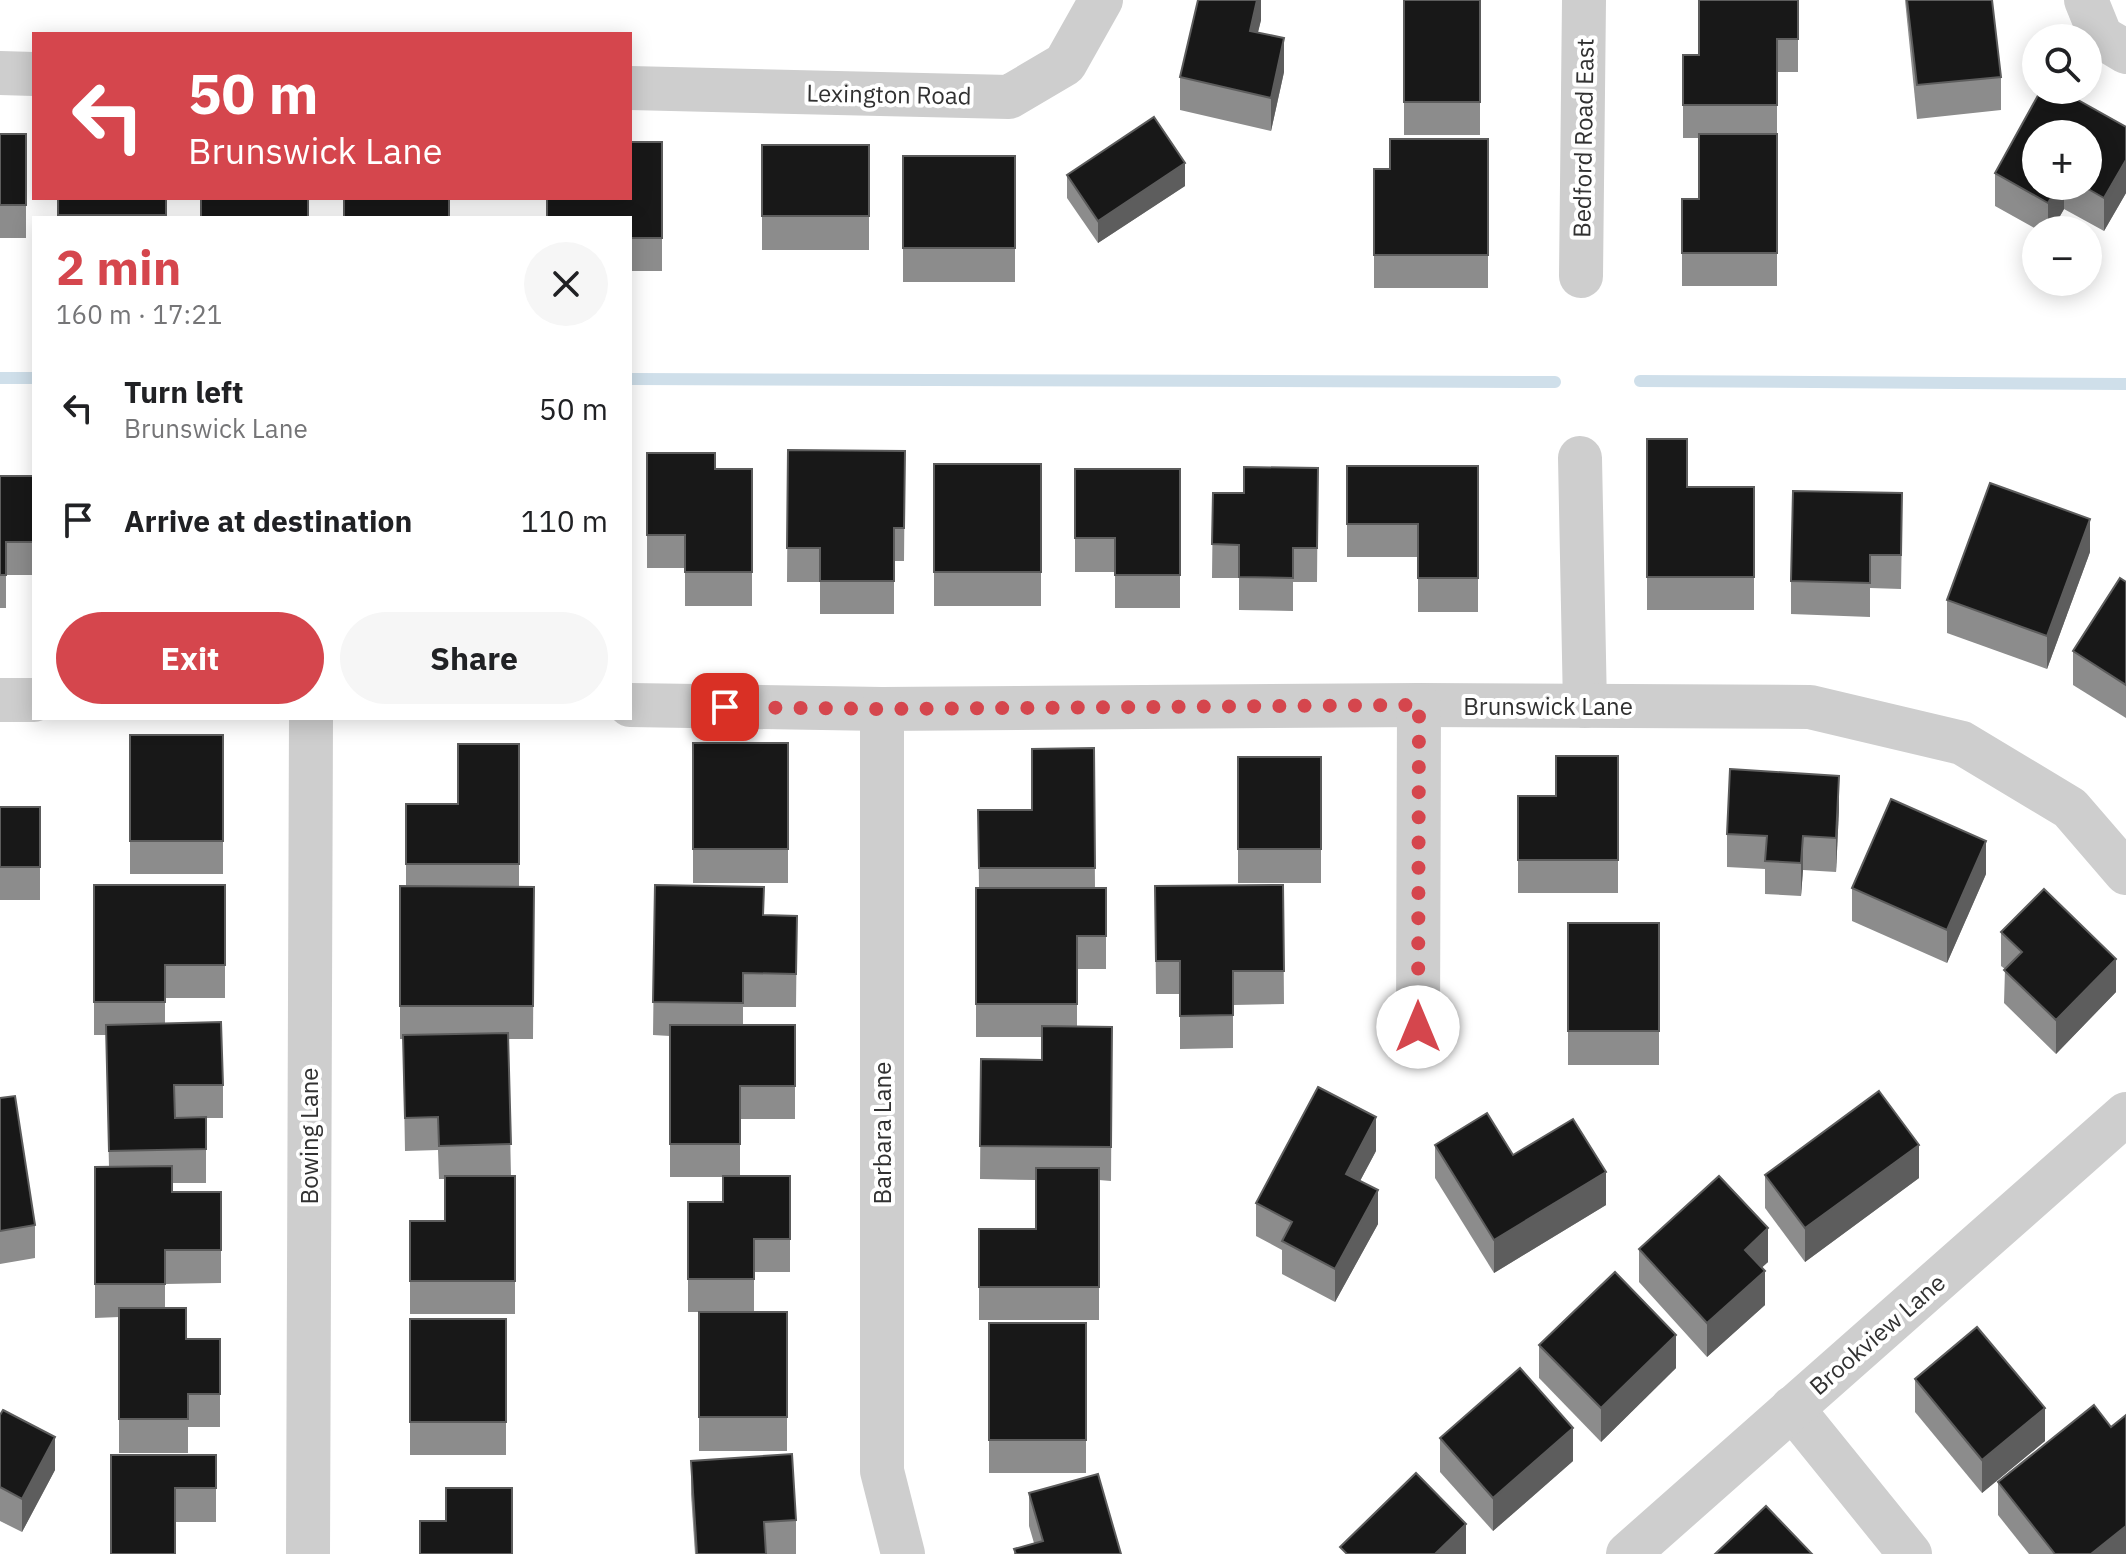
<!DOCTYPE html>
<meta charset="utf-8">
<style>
:root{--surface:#fff;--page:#f6f6f6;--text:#202124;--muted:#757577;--accent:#d5464d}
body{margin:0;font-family:"IBM Plex Sans",sans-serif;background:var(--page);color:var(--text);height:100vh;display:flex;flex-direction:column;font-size:30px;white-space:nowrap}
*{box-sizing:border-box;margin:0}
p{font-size:26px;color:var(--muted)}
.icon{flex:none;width:44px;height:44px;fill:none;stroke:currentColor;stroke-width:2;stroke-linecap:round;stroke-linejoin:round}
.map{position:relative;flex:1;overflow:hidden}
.sheet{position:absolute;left:32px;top:216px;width:600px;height:504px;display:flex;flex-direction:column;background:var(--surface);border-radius:0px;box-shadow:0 4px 20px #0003}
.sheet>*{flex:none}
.banner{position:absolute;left:32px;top:32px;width:600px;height:168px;border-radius:0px;box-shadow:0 4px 20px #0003;background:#d5464d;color:#fff;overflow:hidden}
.controls{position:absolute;left:2022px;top:24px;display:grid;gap:16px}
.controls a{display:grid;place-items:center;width:80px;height:80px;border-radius:50%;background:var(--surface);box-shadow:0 4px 20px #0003;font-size:40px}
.pin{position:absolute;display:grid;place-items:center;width:68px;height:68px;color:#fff;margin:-34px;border-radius:16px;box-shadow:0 4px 12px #0006}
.me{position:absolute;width:88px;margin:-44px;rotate:0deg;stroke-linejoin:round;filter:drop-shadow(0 0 6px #0008)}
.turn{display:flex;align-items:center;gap:28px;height:168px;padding:0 24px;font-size:36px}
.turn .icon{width:104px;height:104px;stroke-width:2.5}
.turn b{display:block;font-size:56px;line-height:68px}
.round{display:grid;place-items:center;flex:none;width:84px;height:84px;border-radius:42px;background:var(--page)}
.summary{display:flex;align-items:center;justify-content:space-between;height:136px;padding:0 24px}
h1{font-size:48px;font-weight:700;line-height:60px;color:var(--accent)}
.primary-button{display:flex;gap:16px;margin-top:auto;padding:16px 24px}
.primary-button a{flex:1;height:92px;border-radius:48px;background:var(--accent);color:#fff;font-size:32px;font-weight:700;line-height:92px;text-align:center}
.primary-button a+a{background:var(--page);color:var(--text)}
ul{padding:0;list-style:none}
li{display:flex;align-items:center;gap:24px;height:112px;padding:0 24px}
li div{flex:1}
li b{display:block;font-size:30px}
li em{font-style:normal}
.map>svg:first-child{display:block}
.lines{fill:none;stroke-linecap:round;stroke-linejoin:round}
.stream{stroke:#cfdfea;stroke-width:12}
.street{stroke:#cecece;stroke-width:44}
.wall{fill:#8c8c8c;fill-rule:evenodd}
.shaded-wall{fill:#5d5d5d}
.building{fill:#181818;stroke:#5d5d5d;stroke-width:2}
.route{stroke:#d5464d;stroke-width:14;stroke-dasharray:0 25.2}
.labels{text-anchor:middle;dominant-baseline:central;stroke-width:8;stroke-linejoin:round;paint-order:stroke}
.street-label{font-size:24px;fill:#313131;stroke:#fff}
</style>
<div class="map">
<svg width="2126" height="1554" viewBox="0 0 2126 1554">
<rect width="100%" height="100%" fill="#fff"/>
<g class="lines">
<g class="stream">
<path d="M0,378H34"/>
<path d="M630,379L1555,382"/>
<path d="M1640,381L2126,384"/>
</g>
<g class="street">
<path d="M2086,0L2101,37L2126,52"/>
<path d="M0,73L34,74"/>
<path d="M630,88L1009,97L1065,64L1101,0"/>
<path d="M1581,276L1584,0"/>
<path d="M1580,458L1585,706"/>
<path d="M0,700H34"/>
<path d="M630,705L882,709L1419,705L1810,707L1962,743L2070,808L2126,873"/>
<path d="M882,709V1471L903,1554"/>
<path d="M1418,1027L1419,705"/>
<path d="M1792,1408L1910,1554"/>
<path d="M308,1554L311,718"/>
<path d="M1628,1554L2126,1114"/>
</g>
</g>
<g class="wall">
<path d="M1261,0V20L1258,32L1284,72L1271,131L1180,110V77Z"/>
<rect x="1404" y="0" width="76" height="135"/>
<path d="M1798,0V72H1777V286H1682V199H1699V138H1683V55H1699Z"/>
<path d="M1905,0H1992L2001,77V110L1917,119Z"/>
<path d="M2041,90H2060L2126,127V193L2104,231L2064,209L2052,230H2038L1995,206V173ZM2036,134H2088V186H2036Z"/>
<rect x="0" y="134" width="26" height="104"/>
<path d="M1488,139V288H1374V169H1390Z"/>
<path d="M662,142V271H630V198Z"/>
<rect x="762" y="145" width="107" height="105"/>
<rect x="903" y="156" width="112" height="126"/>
<path d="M1067,175L1185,186L1098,243L1067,198Z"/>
<rect x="58" y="198" width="108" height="20"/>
<path d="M1647,439L1687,487H1754V610H1647Z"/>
<path d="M788,450L905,451L904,561H894V614H820V582H787Z"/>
<path d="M647,453L715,469H752V606H685V568H647Z"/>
<rect x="934" y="464" width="107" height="142"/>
<path d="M1347,466H1478V612H1418V557H1347Z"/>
<path d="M1318,468L1317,582H1293V611L1239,610V578H1212L1213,493H1244Z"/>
<path d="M1075,469H1180V608H1115V572H1075Z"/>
<path d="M0,476H34V575H6V608H0Z"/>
<path d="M1902,526L1901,589L1870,588V617L1791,614V581Z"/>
<path d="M2090,552L2047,669L1947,633V600Z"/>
<path d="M2126,582V718L2073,685V651Z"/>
<rect x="130" y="735" width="93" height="139"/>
<rect x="693" y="743" width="95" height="140"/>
<path d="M519,744V887H534L533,1039H508L511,1176H515V1314H410V1221H445V1179H439L438,1150L405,1151L403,1039H400V886H406V804H458Z"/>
<path d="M1094,748L1095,888H1106V969H1077V1026L1112,1027L1111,1181L1099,1180V1320H979V1229H1036V1180L980,1179L981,1059L1042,1060V1037H976V888H979L978,810H1032Z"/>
<path d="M1618,756V893H1518V796H1556Z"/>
<rect x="1238" y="757" width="83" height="126"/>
<rect x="0" y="807" width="40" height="93"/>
<path d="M1839,809L1836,872L1803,870L1801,896L1765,894V869L1727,867V834Z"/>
<path d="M1986,874L1947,963L1852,921V888Z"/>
<path d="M94,885H225V998H165V1024L223,1085V1118H206V1183H172V1192H221V1283L165,1284V1308L186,1339H220V1427H188V1453H119V1317L95,1318V1167H109L106,1035H94Z"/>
<path d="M655,885L764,915L797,916L796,1007H743V1025H795V1119H740V1176H790V1272H754V1312H787V1451H699V1312H688V1202H723V1177H670V1036L653,1035Z"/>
<path d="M1283,885L1284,1004L1233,1005V1048L1180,1049V994H1156L1155,886Z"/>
<rect x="1568" y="923" width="91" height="142"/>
<path d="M2001,932L2116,992L2056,1054L2004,1003L2005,969L2001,966Z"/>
<path d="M0,1098L35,1225V1258L0,1264Z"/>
<path d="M1435,1145L1513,1155L1606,1205L1494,1273L1435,1178Z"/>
<path d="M1376,1151L1360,1181L1378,1224L1335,1302L1282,1274V1250L1256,1236V1203Z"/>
<path d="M1765,1175L1919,1178L1805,1262L1765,1208Z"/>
<path d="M1639,1249L1768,1262L1761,1268L1765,1305L1707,1357L1639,1282Z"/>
<rect x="410" y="1319" width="96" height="136"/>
<rect x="989" y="1323" width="97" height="150"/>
<path d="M1539,1345L1676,1368L1601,1442L1539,1378Z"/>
<path d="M1915,1379L2045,1441L1982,1493L1915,1412Z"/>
<path d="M0,1415L55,1470L22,1532L0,1521Z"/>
<path d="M2111,1427L2126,1554H2029L1998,1515V1482Z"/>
<path d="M1440,1438L1573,1461L1493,1531L1440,1472Z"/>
<path d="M111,1455H216V1522H175Z"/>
<path d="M691,1461L796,1520V1554H695L691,1494Z"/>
<path d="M1029,1493L1121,1554H1014V1549L1034,1543L1029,1526Z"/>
</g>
<g class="shaded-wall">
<path d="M1257,0H1261V20L1250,64V31Z"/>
<path d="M1284,38V72L1271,131V98Z"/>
<path d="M2126,160V193L2104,231V198Z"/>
<path d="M1185,163V186L1098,243V221Z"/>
<path d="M2058,186H2064V209L2052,230H2048V203Z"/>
<path d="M2090,519V552L2047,669V636Z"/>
<path d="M1839,776V809L1836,872V838Z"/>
<path d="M1803,836V870L1801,896V863Z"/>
<path d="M1986,841V874L1947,963V930Z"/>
<path d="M2116,959V992L2056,1054V1020Z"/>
<path d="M1376,1117V1151L1346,1207V1174Z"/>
<path d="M1919,1145V1178L1805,1262V1228Z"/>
<path d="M1606,1172V1205L1494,1273V1240Z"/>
<path d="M1378,1190V1224L1335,1302V1269Z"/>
<path d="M1768,1228V1262L1745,1283V1250Z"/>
<path d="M1765,1271V1305L1707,1357V1323Z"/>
<path d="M1676,1335V1368L1601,1442V1408Z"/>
<path d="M2045,1408V1441L1982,1493V1460Z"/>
<path d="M1573,1428V1461L1493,1531V1498Z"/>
<path d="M55,1437V1470L22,1532V1499Z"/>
<path d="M1466,1524V1554H1435Z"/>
<path d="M2126,1526V1554H2091Z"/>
</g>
<g class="building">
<path d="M1198,0H1257L1250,31L1284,38L1271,98L1180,77Z"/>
<rect x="1404" y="0" width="76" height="102"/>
<path d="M1699,0H1798V39H1777V105H1683V55H1699Z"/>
<path d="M1907,0H1992L2001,77L1917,85Z"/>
<path d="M2041,90H2060L2126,127V160L2104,198L2083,186H2088V134H2036V186H2058L2048,203L1995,173Z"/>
<path d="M1154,117L1185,163L1098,221L1067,175Z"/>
<rect x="0" y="134" width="26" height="71"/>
<path d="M1699,134H1777V253H1682V199H1699Z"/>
<path d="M1390,139H1488V255H1374V169H1390Z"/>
<path d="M630,142H662V238H630V218H547V198H630Z"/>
<rect x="762" y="145" width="107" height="71"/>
<rect x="903" y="156" width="112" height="92"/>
<rect x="58" y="198" width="108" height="17"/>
<rect x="201" y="198" width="107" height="20"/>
<rect x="344" y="198" width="105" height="20"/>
<path d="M1647,439H1687V487H1754V577H1647Z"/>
<path d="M788,450L905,451L904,528H894V581H820V548H787Z"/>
<path d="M647,453H715V469H752V572H685V535H647Z"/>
<rect x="934" y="464" width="107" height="108"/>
<path d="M1347,466H1478V578H1418V524H1347Z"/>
<path d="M1244,467L1318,468L1317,548H1293V578L1239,577V545L1212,544L1213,493H1244Z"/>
<path d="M1075,469H1180V575H1115V538H1075Z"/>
<path d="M0,476H34V542H6V575H0Z"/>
<path d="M1990,483L2090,519L2047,636L1947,600Z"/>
<path d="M1793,491L1902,493L1901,555H1870V583L1791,581Z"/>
<path d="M2120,578L2126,582V685L2073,651Z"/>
<rect x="130" y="735" width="93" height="106"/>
<rect x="693" y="743" width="95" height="106"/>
<path d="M458,744H519V864H406V804H458Z"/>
<path d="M1094,748L1095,868H979L978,810H1032V749Z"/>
<path d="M1556,756H1618V860H1518V796H1556Z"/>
<rect x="1238" y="757" width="83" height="92"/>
<path d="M1730,769L1839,776L1836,838L1803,836L1801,863L1765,861L1767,836L1727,834Z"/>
<path d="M1891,799L1986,841L1947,930L1852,888Z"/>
<rect x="0" y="807" width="40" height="60"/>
<path d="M94,885H225V965H165V1002H94Z"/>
<path d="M655,885L764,887L763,915L797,916L796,974L743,973V1003L653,1002Z"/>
<path d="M1283,885L1284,971H1233V1015L1180,1016V961H1156L1155,886Z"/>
<path d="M400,886L534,887L533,1006H400Z"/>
<path d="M976,888H1106V936H1077V1004H976Z"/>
<path d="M2044,889L2116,959L2056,1020L2004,970L2022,952L2001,932Z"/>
<rect x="1568" y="923" width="91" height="108"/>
<path d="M221,1022L223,1085H174L175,1118L206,1117V1149L109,1151L106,1025Z"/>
<path d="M670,1025H795V1086H740V1144H670Z"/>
<path d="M1042,1026L1112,1027L1111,1147L980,1146L981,1059L1042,1060Z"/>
<path d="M508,1033L511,1144L439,1146L438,1117L405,1118L403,1035Z"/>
<path d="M1318,1087L1376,1117L1346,1174L1378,1190L1335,1269L1282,1241L1292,1222L1256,1203Z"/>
<path d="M1879,1091L1919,1145L1805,1228L1765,1175Z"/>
<path d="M15,1096L35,1225L0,1231V1098Z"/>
<path d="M1487,1113L1513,1155L1573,1119L1606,1172L1494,1240L1435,1145Z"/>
<path d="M172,1166V1192H221V1250H165V1284H95V1167Z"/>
<path d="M1036,1168H1099V1287H979V1229H1036Z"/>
<path d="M445,1176H515V1281H410V1221H445Z"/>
<path d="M723,1176H790V1239H754V1279H688V1202H723Z"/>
<path d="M1719,1176L1768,1228L1745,1250L1765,1271L1707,1323L1639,1249Z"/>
<path d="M1615,1272L1676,1335L1601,1408L1539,1345Z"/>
<path d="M119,1308H186V1339H220V1394H188V1419H119Z"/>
<rect x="699" y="1312" width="88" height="105"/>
<rect x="410" y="1319" width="96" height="103"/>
<rect x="989" y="1323" width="97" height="117"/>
<path d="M1977,1327L2045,1408L1982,1460L1915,1379Z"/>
<path d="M1520,1368L1573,1428L1493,1498L1440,1438Z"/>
<path d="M2094,1405L2111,1427L2126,1415V1526L2091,1554H2055L1998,1482Z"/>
<path d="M3,1410L55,1437L22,1499L0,1487V1415Z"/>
<path d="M792,1454L796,1520L764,1522L766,1554H697L691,1461Z"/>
<path d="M111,1455H216V1488H175V1554H111Z"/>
<path d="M1416,1473L1466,1524L1435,1554H1347L1340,1547Z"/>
<path d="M1098,1474L1121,1554H1016L1014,1549L1043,1541L1029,1493Z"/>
<path d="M446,1488H512V1554H420V1521H446Z"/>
<path d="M1766,1506L1812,1554H1715Z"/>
</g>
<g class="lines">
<path class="route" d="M725,707L882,709L1419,705L1418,1027"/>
</g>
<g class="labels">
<g class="street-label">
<text transform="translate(889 94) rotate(1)">Lexington Road</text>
<text transform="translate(1583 138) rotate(-89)">Bedford Road East</text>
<text x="1548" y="706">Brunswick Lane</text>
<text transform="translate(882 1133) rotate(-90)">Barbara Lane</text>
<text transform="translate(309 1136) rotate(-90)">Bowing Lane</text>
<text transform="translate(1877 1334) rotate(-41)">Brookview Lane</text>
</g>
</g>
</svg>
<div class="controls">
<a><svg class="icon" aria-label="search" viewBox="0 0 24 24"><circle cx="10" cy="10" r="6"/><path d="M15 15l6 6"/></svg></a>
<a>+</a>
<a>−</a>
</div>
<div class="pin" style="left:725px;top:707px;background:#d93025"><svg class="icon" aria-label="arrive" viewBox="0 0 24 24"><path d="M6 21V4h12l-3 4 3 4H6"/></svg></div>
<svg class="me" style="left:1418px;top:1027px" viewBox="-20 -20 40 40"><circle r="19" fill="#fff"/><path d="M0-13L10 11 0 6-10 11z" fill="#d5464d"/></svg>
<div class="banner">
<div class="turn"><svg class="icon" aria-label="left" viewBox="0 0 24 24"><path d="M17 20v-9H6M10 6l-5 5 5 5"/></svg><div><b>50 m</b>Brunswick Lane</div></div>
</div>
<section class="sheet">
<div class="summary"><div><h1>2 min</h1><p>160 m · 17:21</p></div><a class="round"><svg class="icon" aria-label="close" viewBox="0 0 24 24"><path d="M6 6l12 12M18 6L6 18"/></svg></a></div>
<ul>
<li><svg class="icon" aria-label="left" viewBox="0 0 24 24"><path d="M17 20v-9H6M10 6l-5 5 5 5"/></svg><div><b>Turn left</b><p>Brunswick Lane</p></div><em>50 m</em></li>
<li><svg class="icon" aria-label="arrive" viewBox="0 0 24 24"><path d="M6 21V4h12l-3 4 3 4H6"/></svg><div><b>Arrive at destination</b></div><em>110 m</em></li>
</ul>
<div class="primary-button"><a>Exit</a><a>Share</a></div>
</section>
</div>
